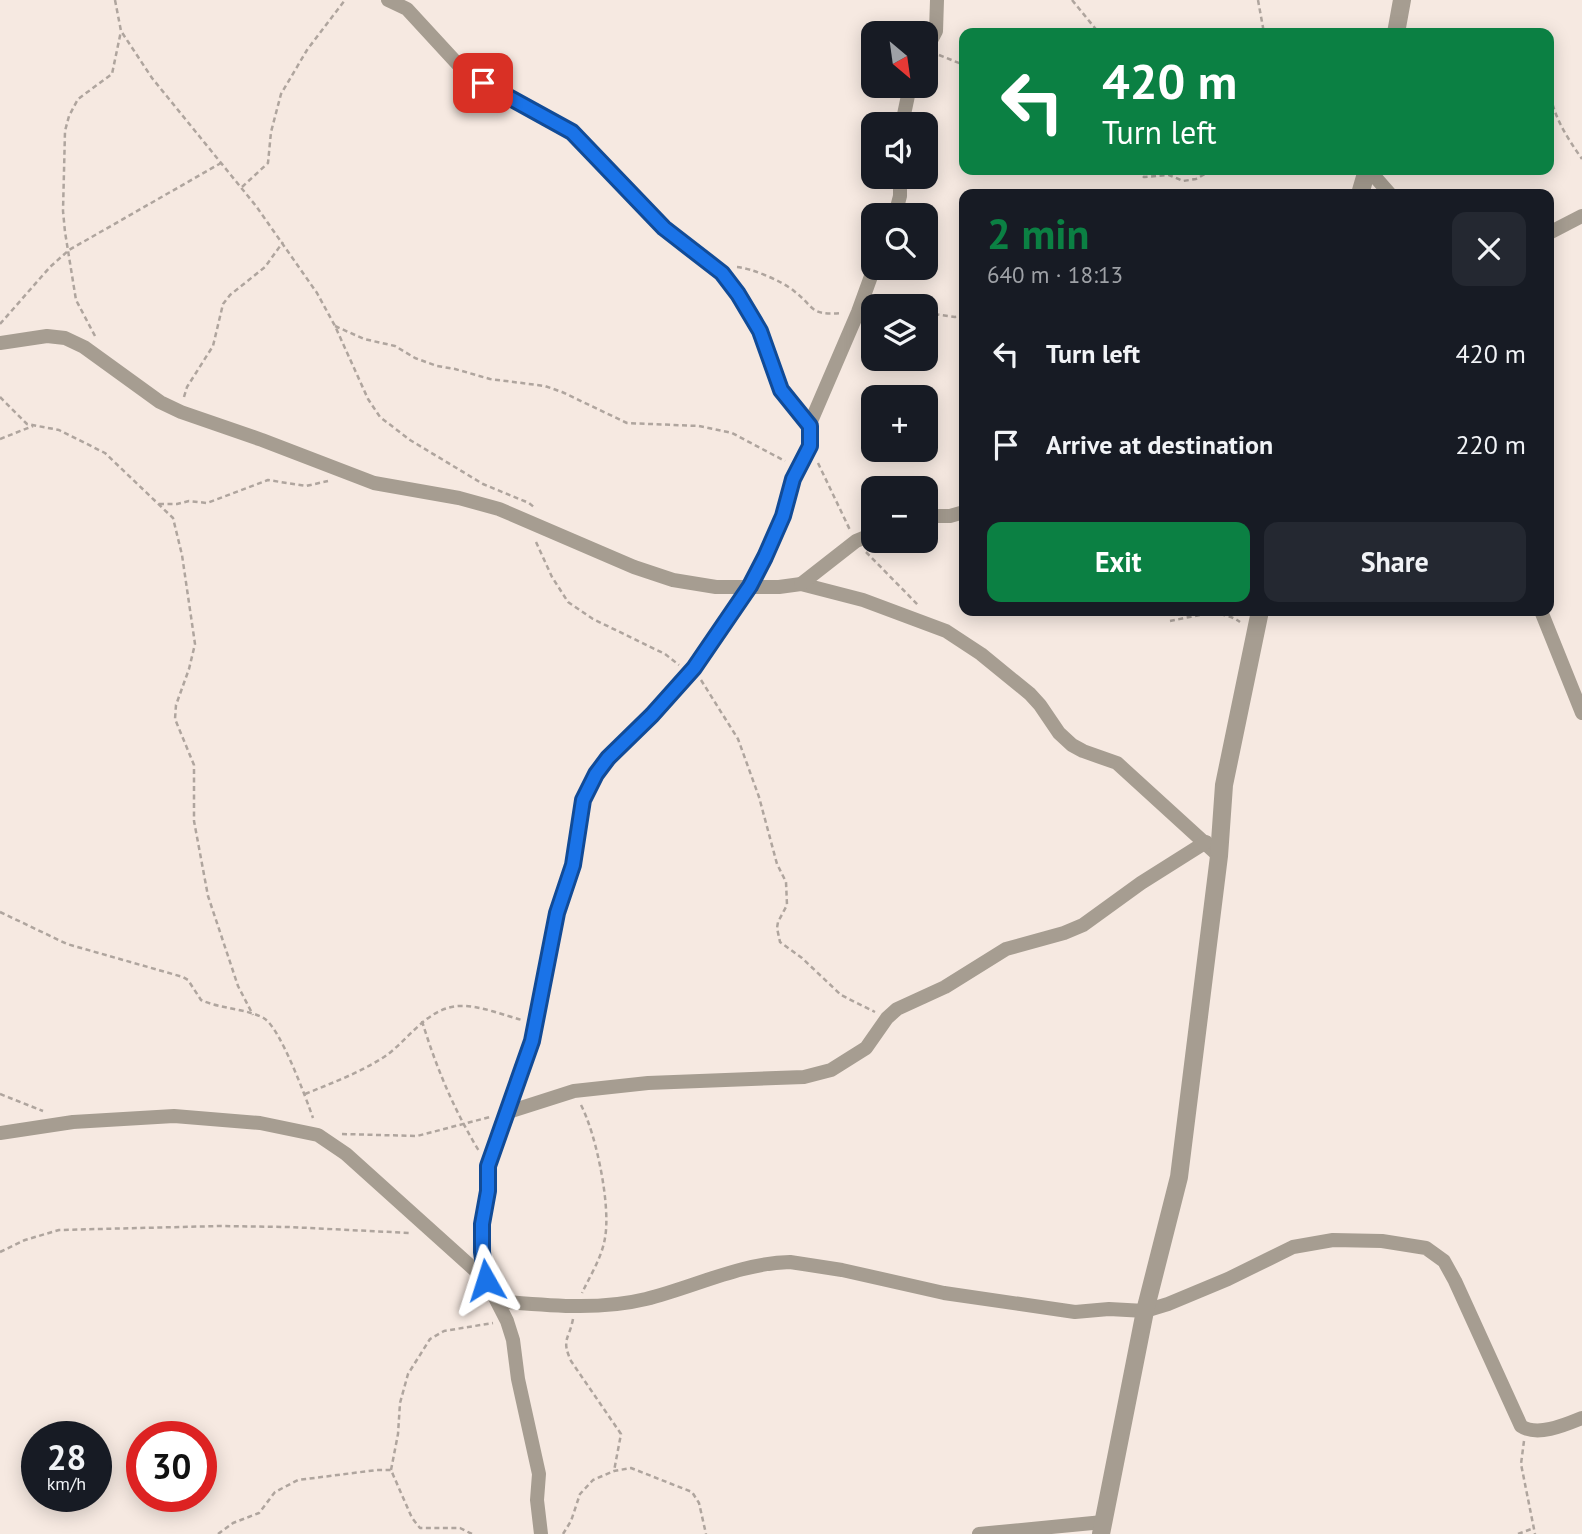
<!DOCTYPE html>
<meta charset="utf-8">
<style>
:root{--surface:#171b24;--page:#242831;--text:#f1f3f6;--muted:#9ea1a6;--accent:#0b8043}
body{margin:0;font-family:"PT Sans",sans-serif;background:var(--page);color:var(--text);height:100vh;display:flex;flex-direction:column;font-size:26px;white-space:nowrap}
*{box-sizing:border-box;margin:0}
p{font-size:23px;color:var(--muted)}
.icon{flex:none;width:38px;height:38px;fill:none;stroke:currentColor;stroke-width:2;stroke-linecap:round;stroke-linejoin:round}
.map{position:relative;flex:1;overflow:hidden}
.side{position:absolute;left:959px;top:189px;width:595px;height:427px;display:flex;flex-direction:column;background:var(--surface);border-radius:14px;box-shadow:0 4px 18px #0003}
.side>*{flex:none}
.hud{position:absolute;left:959px;top:28px;width:595px;height:147px;border-radius:14px;box-shadow:0 4px 18px #0003;background:#0b8043;color:#fff;overflow:hidden}
.needle{width:46px;rotate:151deg}
.controls{position:absolute;left:861px;top:21px;display:grid;gap:14px}
.controls a{display:grid;place-items:center;width:77px;height:77px;border-radius:14px;background:var(--surface);box-shadow:0 4px 18px #0003;font-size:35px}
.speed{position:absolute;left:21px;top:1421px;display:flex;gap:14px;font-size:35px;font-weight:700;text-align:center}
.speed>*{display:grid;place-content:center;width:91px;height:91px;border-radius:50%;background:var(--surface);box-shadow:0 4px 18px #0003;line-height:1}
.speed small{font-size:18px;font-weight:400}
.speed .limit{border:10px solid #d22;background:#fff;color:#111}
.pin{position:absolute;display:grid;place-items:center;width:60px;height:60px;color:#fff;margin:-30px;border-radius:14px;box-shadow:0 4px 10px #0006}
.me{position:absolute;width:77px;margin:-38px;rotate:354deg;stroke-linejoin:round;filter:drop-shadow(0 0 5px #0008)}
.turn{display:flex;align-items:center;gap:24px;height:147px;padding:0 28px;font-size:32px}
.turn .icon{width:91px;height:91px;stroke-width:2.5}
.turn b{display:block;font-size:49px;line-height:60px}
.round{display:grid;place-items:center;flex:none;width:74px;height:74px;border-radius:14px;background:var(--page)}
.head{display:flex;align-items:center;justify-content:space-between;height:119px;padding:0 28px}
h1{font-size:42px;font-weight:700;line-height:52px;color:var(--accent)}
.button{display:flex;gap:14px;margin-top:auto;padding:14px 28px}
.button a{flex:1;height:80px;border-radius:14px;background:var(--accent);color:#fff;font-size:28px;font-weight:700;line-height:80px;text-align:center}
.button a+a{background:var(--page);color:var(--text)}
ul{padding:0;list-style:none}
li{display:flex;align-items:center;gap:21px;height:91px;padding:0 28px}
li div{flex:1}
li b{display:block;font-size:26px}
li em{font-style:normal}
.map>svg:first-child{display:block}
.lines{fill:none;stroke-linecap:round;stroke-linejoin:round}
.path{stroke:#afa59e;stroke-width:2.5;stroke-dasharray:5 3.5;stroke-linecap:butt}
.minor{stroke:#a69d91;stroke-width:14}
.tertiary{stroke:#a69d91;stroke-width:18}
.route-casing{stroke:#114b97;stroke-width:18}
.route{stroke:#1a73e8;stroke-width:12}
</style>
<div class="map">
<svg width="1582" height="1534" viewBox="0 0 1582 1534">
<rect width="100%" height="100%" fill="#f6e9e1"/>
<g class="lines">
<g class="path">
<path d="M115,0L121,31L152,78L256,206L317,293L335,326L368,399L380,417L410,440L483,484L529,503L535,508"/>
<path d="M1072,0L1099,33"/>
<path d="M1258,0L1264,33"/>
<path d="M939,55L964,65"/>
<path d="M1549,88C1553,116 1566,136 1582,159"/>
<path d="M1137,170L1144,177L1169,175L1183,181L1196,179L1212,170"/>
<path d="M242,187L268,163L271,132L281,94L307,50L345,0"/>
<path d="M737,267C751,268 782,281 794,291C815,307 809,316 842,313"/>
<path d="M926,313L955,317L964,316"/>
<path d="M0,324L50,267L69,250L221,163"/>
<path d="M335,326L364,339L395,346L415,358L437,366L455,369L490,379L545,386L562,392L627,423L699,426L732,433L785,461"/>
<path d="M95,336L76,300L65,232L63,211L65,131L69,116L78,99L112,74L121,31"/>
<path d="M0,397L27,424L59,430L105,453L173,518L182,555L195,644L189,669L176,705L175,719L194,765V821L208,896L238,986L253,1015"/>
<path d="M184,397L187,387L213,346L223,304L230,295L265,267L283,242"/>
<path d="M0,439L33,426"/>
<path d="M818,463L850,530"/>
<path d="M159,504H177L189,501L207,503L268,480L306,486L328,481"/>
<path d="M536,542L552,577L568,602L593,619L665,654L679,665"/>
<path d="M866,552L918,605"/>
<path d="M1170,621C1193,617 1219,607 1240,622"/>
<path d="M701,680L738,739L759,797L777,864L786,882L787,905L778,922L777,928L780,942L802,958L841,995L875,1012"/>
<path d="M0,912L67,944L183,977L188,980L201,1000C220,1009 250,1009 265,1019C281,1030 306,1098 313,1118"/>
<path d="M422,1021C436,1067 454,1110 479,1151"/>
<path d="M0,1094L43,1111"/>
<path d="M305,1094C332,1083 359,1073 384,1057C408,1041 426,1008 459,1006C479,1005 503,1015 522,1020"/>
<path d="M581,1105C596,1134 611,1205 605,1238C602,1257 590,1276 582,1293"/>
<path d="M342,1134L417,1136L490,1117"/>
<path d="M0,1252L25,1240L59,1230L220,1226L289,1227L411,1233"/>
<path d="M573,1319C569,1340 561,1339 571,1361L621,1434L614,1471"/>
<path d="M1524,1441L1521,1464L1535,1534"/>
<path d="M391,1470L398,1434L400,1403L408,1374L430,1339L444,1331L493,1323"/>
<path d="M218,1534L233,1523L259,1513L275,1492L298,1480L377,1470H391L412,1518L420,1528H460L472,1534"/>
<path d="M563,1534L571,1521L580,1494L593,1480L614,1471L631,1468L692,1492L699,1503L706,1534"/>
<path d="M1518,1534L1534,1528"/>
</g>
<g class="minor">
<path d="M388,0L407,9L465,72L501,94L572,132L664,228L722,273L738,294L760,331L781,390L809,426"/>
<path d="M926,50L936,31L937,0"/>
<path d="M902,124L910,86"/>
<path d="M1369,170L1390,194"/>
<path d="M895,215L900,196V177"/>
<path d="M1549,233L1582,216"/>
<path d="M0,343L47,336L65,338L84,347L160,402L181,412L262,440L374,483L459,498L499,509L634,567L673,580L716,587H779L801,584L863,600L946,631L981,654L1030,694L1040,705L1059,733L1072,745L1083,751L1117,763L1219,856"/>
<path d="M926,516H950L964,512"/>
<path d="M801,584L856,541L873,534"/>
<path d="M1541,611L1582,713"/>
<path d="M508,1112L574,1091L648,1083L804,1077L831,1070L866,1048L887,1018L897,1009L945,987L1006,949L1064,933L1083,925L1141,883L1206,842"/>
<path d="M0,1133L73,1122L174,1116L260,1123L318,1135L346,1154L486,1280"/>
<path d="M497,1301C546,1305 597,1311 646,1299C694,1287 741,1263 790,1262L842,1270L944,1293L1075,1312L1109,1309L1145,1311L1168,1304L1228,1279L1293,1247L1333,1240L1382,1241L1426,1248L1444,1261L1455,1281L1521,1426C1537,1437 1565,1425 1582,1418"/>
<path d="M541,1534L537,1500L539,1474L518,1379L513,1340L507,1321L486,1280L482,1252V1224L488,1191V1166L532,1041L557,913L569,882L583,800L588,787L608,758L652,715L694,668L750,586L783,516L793,479L810,446L809,426L858,312L874,268"/>
<path d="M979,1534L1103,1522"/>
</g>
<g class="tertiary">
<path d="M1396,33L1402,0"/>
<path d="M1360,194L1367,170"/>
<path d="M1101,1534L1145,1311L1179,1177L1219,856L1224,785L1260,611"/>
</g>
</g>
<g class="lines">
<g class="route-casing">
<path id="route" d="M483,83L572,132L664,228L722,273L738,294L760,331L781,390L810,426V446L793,479L783,516L765,557L750,586L694,668L652,715L608,758L596,774L583,800L573,865L557,913L532,1041L488,1166V1191L482,1224V1252L486,1280"/>
</g>
<use href="#route" class="route"/>
</g>
</svg>
<div class="controls">
<a><svg class="needle" viewBox="-14 -14 28 28"><path d="M0-13l5 13h-10z" fill="#e53935"/><path d="M0 13l5-13h-10z" fill="#9ea1a6"/></svg></a>
<a><svg class="icon" aria-label="sound" viewBox="0 0 24 24"><path d="M4 9h4l5-4v14l-5-4H4zM17 9q2 3 0 6"/></svg></a>
<a><svg class="icon" aria-label="search" viewBox="0 0 24 24"><circle cx="10" cy="10" r="6"/><path d="M15 15l6 6"/></svg></a>
<a><svg class="icon" aria-label="layers" viewBox="0 0 24 24"><path d="M12 4l9 5-9 5-9-5zM3 14l9 5 9-5"/></svg></a>
<a>+</a>
<a>−</a>
</div>
<div class="speed"><div>28<small>km/h</small></div><div class="limit">30</div></div>
<div class="pin" style="left:483px;top:83px;background:#d93025"><svg class="icon" aria-label="arrive" viewBox="0 0 24 24"><path d="M6 21V4h12l-3 4 3 4H6"/></svg></div>
<svg class="me" style="left:486px;top:1280px" viewBox="-20 -20 40 40"><path d="M0-17L14 15 0 8-14 15z" fill="#1a73e8" stroke="#fff" stroke-width="4"/></svg>
<div class="hud">
<div class="turn"><svg class="icon" aria-label="left" viewBox="0 0 24 24"><path d="M17 20v-9H6M10 6l-5 5 5 5"/></svg><div><b>420 m</b>Turn left</div></div>
</div>
<section class="side">
<div class="head"><div><h1>2 min</h1><p>640 m · 18:13</p></div><a class="round"><svg class="icon" aria-label="close" viewBox="0 0 24 24"><path d="M6 6l12 12M18 6L6 18"/></svg></a></div>
<ul>
<li><svg class="icon" aria-label="left" viewBox="0 0 24 24"><path d="M17 20v-9H6M10 6l-5 5 5 5"/></svg><div><b>Turn left</b></div><em>420 m</em></li>
<li><svg class="icon" aria-label="arrive" viewBox="0 0 24 24"><path d="M6 21V4h12l-3 4 3 4H6"/></svg><div><b>Arrive at destination</b></div><em>220 m</em></li>
</ul>
<div class="button"><a>Exit</a><a>Share</a></div>
</section>
</div>
